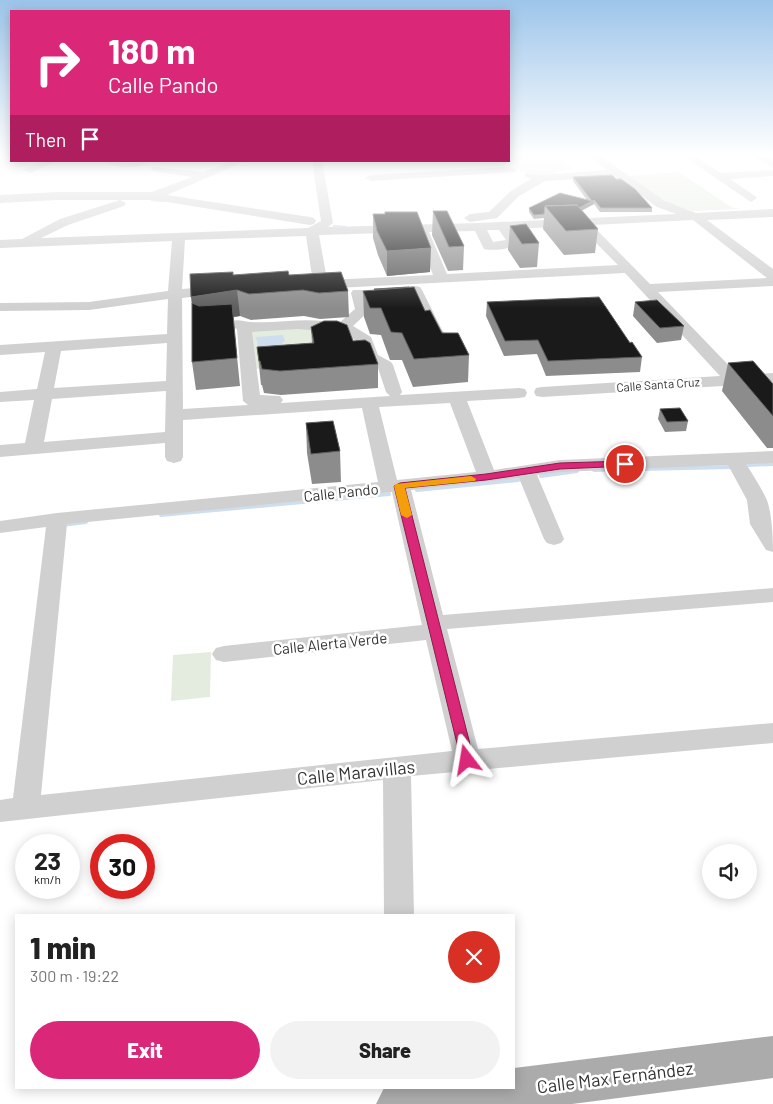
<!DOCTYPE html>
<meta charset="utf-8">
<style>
:root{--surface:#fff;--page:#f2f2f2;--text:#222;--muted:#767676;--accent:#db2777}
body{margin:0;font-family:Barlow,sans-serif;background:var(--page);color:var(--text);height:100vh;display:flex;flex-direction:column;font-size:19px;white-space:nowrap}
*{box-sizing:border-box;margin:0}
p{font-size:16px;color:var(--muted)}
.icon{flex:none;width:28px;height:28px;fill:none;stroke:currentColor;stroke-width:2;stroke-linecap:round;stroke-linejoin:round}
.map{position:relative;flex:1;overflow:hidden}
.side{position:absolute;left:15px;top:914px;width:500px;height:175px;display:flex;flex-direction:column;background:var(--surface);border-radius:0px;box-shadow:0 2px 12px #0003}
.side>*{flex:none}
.top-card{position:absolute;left:10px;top:10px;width:500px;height:152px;border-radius:0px;box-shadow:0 2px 12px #0003;background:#db2777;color:#fff;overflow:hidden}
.tools{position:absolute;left:702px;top:844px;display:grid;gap:10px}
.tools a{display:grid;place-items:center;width:55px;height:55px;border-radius:50%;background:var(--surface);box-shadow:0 2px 12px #0003;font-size:25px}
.speed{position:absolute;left:15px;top:834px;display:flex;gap:10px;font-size:25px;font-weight:700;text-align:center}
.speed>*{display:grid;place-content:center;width:65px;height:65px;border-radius:50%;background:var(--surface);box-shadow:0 2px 12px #0003;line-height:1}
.speed small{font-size:12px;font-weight:400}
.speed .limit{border:8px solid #d22;background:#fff;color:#111}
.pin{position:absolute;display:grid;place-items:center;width:42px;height:42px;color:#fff;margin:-21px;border:2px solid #fff;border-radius:50%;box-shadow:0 1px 5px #0007}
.me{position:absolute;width:55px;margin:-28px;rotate:346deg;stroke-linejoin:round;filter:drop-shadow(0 0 4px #0008)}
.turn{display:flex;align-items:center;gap:18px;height:105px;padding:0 15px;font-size:22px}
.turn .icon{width:65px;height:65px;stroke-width:2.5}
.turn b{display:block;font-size:35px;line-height:42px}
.then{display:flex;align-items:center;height:48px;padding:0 15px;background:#0003;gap:10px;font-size:19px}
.round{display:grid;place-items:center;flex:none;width:52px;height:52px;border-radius:26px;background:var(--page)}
.head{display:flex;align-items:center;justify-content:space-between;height:85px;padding:0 15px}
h1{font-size:30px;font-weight:800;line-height:38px}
.cta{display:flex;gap:10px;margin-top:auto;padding:10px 15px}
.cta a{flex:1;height:58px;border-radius:30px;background:var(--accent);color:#fff;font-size:20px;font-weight:800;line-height:58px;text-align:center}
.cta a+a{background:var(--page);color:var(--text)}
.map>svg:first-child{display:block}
.green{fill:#e4ecdf}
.water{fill:#cedeee}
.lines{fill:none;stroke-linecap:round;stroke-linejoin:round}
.stream-far1{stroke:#cedeee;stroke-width:2.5}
.stream{stroke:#cedeee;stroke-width:4}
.minor{fill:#d0d0d0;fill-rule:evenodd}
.major{fill:#ababab;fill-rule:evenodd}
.wall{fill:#8c8c8c}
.shaded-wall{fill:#5f5f5f}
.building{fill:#1a1a1a;stroke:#5f5f5f}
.route{fill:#db2777;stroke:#8e194d}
.slow{fill:#f59e0b}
.labels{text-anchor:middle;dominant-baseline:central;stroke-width:5;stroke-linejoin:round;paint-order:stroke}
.far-street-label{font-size:12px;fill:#333;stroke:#fff}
.street-label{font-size:15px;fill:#333;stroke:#fff}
.near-street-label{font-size:18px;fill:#333;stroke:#fff}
</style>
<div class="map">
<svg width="773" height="1104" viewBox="0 0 773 1104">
<rect width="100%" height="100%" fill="#fff"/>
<g class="green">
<path d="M509,155H555L574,169L556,172L555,176C535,175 514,171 497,161H509Z"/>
<path d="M679,172L731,207L740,209L693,211L670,204L628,176Z"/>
<path d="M299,326L356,344L361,361L253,369L249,329Z"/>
<path d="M211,652L210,697L171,701L173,655Z"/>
</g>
<path class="water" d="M283,335L285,341L279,346H258L256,337Z"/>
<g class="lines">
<g class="stream-far1">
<path d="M152,200L163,201"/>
<path d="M334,226L345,227"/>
</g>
<g class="stream">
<path d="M748,465L773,464"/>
<path d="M594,470L731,467"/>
<path d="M541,476L577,471"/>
<path d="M417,490L518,480"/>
<path d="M161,515L389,494"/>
<path d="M62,525L86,522"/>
</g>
<g class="minor">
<path d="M588,155H599L665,201L696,213L773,209V217L707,220L773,269V286L658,292L738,375L773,373V383L542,397L536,396L534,392L536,388L542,387L720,376L625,273L317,289L312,288L310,285L313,282L306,236L185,240L182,289L219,286L224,287L226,290L224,293L219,294L182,298L183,409L248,405L243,401L237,329L232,327L229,324L232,321C239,319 244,322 251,322C280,324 309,316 338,324L355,309L351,293L353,290H363L370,310L353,326L371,337L378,355L391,362L393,365L402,392L400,395L519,388L525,389L527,393L525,397L519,398L467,401L494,470L560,460L773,451V463L746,464C753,475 760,486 766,498C772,511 773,538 773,552L766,550L750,524L747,500L728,465L560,472L537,475L564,539L561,543L554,545L547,543L544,539L519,478L411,490L443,615L773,588V602L447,629L478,749L773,723V743L411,776L414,915H384L383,780L0,822V800L13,798L46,527L0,533V521L57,513L378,482L362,408L183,420V457L181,461L174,463L167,461L165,457V443L0,457V445L25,443L34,400L0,402V392L37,389L45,352L0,355V345L167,334L168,299L89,310L0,311V303L89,302L168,291L172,241L0,248V240L22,239L60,219L120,200H57L0,203V195L57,192H152L192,177L152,171L151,169L152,167L204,172L231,161H246L167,195L310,217L314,218L316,221L314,224L310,225L154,200H120L126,203L124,206L68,225L41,238L308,228L321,221L312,161H322L333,223L328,227L479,223L676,214L657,207L616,177L545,181L519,196L497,218L470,222L464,218L470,214L489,212L511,191L531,179L526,177L524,175L526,173L543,175L607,170ZM693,220L767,278L650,284L592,225ZM579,226L618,265L447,274L429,232L475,231L484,249C495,251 512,250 519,241L511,229ZM487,230H499L506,240L493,242ZM417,232L433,275L327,280L319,235ZM340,328L342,329L344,333L358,342L365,361L378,368L386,392L390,396L281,403L283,400L280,396L260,395L252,332L298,329L333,332ZM167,343L166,381L54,388L61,351ZM166,391L165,432L44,442L52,399ZM450,403L476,472L397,480L379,407ZM392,492L422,625L224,646L216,648L212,654L216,660L224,662L426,640L452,751L41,795L67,524Z"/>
<path d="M682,155H693L721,173L773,170V176L730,179L755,196L757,198L751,202Z"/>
<path d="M752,155H764L773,160V168Z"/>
<path d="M41,161H56L33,172L29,173L23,170Z"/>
<path d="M104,161H149C140,170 113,169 104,161Z"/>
<path d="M511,167L517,170L515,172L371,181L365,178L371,175Z"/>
<path d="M415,286L420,287L422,290L442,330L447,336L444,339H434L430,335L410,294H387L385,291L387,288Z"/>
</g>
<path class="major" d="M773,1036V1078L572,1104H376L384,1088H514V1068Z"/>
</g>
<g class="wall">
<path d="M573,177L616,179L652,208V212H600L594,204L582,210L598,229L595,253L564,255L543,229L544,218L534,219L529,212V208L587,200L573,181Z"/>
<path d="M433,211L464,246L463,270L448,271L432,235Z"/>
<path d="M385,212L430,272L387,276L378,255L373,238V214H385Z"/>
<path d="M510,226L539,243L537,267L520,268L508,250Z"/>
<path d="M233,275H289L348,291L349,317L320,319L304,316L251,320L240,316L233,317L240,386L196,390L192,362Z"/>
<path d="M363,291L425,311L442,333L469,355L468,382L413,387L402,360H390L381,335L370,334L364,317Z"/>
<path d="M487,302L630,343L642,357L640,372L546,376L537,354L504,356L486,316Z"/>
<path d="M635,302L684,326L681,340L657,343L633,316Z"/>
<path d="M311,327L353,341L378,364V388L281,395L264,393L262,385H261L257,347L312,343Z"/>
<path d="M728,363L773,384V448H767L722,391Z"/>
<path d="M660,409L688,421L686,431L665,432L658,419Z"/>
<path d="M306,423L340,451L341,482L312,484L307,453Z"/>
</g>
<g class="shaded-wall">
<path d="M594,200V204L570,217V213Z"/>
<path d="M431,248L430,272L387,276V251Z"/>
<path d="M237,290L240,316L194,323L191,297Z"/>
</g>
<g class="building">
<path d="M612,175L616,179H621L635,189L652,208H601L594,200L579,208L577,205L545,206L544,214L534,215L529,208L560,193L592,201L573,177Z"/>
<path d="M577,205L598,229L566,231L545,206Z"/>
<path d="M433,211H447L464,246L449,247Z"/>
<path d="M385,212H417L431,248L387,251L377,231L373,214H385Z"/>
<path d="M526,224L539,243L522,244L510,226Z"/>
<path d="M288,271L289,275L341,272L348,291L319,293L303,290L249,294L237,290L191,297L190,274L233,272V275Z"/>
<path d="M409,287V288L375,290L374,289Z"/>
<path d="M414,287L425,311L430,310L442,333H458L469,355L414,359L402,333L391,332L381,308H370L363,291Z"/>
<path d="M599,297L630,343L632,342L642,357L548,361L538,340L505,341L487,302Z"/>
<path d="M657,300L684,326L660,328L635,302Z"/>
<path d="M192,303L199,306L232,304L237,358L192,362Z"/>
<path d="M324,321H337L347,325L353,341L365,340L370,343L378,364L280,371L262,369L260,361H259L257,347L314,343L311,327Z"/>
<path d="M753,361L773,384V416L728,363Z"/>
<path d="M680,408L688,421L667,422L660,409Z"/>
<path d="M333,421L340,451L311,454L306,423Z"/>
</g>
<linearGradient id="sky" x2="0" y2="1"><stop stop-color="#9dc5ea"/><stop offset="0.5" stop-color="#fff"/><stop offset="1" stop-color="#fff" stop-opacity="0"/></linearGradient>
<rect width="773" height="309" fill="url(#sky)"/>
<path class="route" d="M625,461L630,464L629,466L560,469L486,480L405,488L474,760L472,764L467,765L462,764L394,486L400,483L486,474L560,463Z"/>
<path class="slow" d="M471,476L476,479L475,481L405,488L412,515L407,518L401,515L394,486L396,484Z"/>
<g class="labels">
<g class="far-street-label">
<text transform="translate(658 384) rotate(-4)">Calle Santa Cruz</text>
</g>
<g class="street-label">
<text transform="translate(341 492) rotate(-6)">Calle Pando</text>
<text transform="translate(330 643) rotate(-6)">Calle Alerta Verde</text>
</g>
<g class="near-street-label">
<text transform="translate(356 772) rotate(-6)">Calle Maravillas</text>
<text transform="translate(615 1077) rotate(-7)">Calle Max Fernández</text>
</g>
</g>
</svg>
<div class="tools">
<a><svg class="icon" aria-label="sound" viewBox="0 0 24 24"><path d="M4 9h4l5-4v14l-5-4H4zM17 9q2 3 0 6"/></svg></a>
</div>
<div class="speed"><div>23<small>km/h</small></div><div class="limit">30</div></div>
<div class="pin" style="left:625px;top:464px;background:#d93025"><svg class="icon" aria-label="arrive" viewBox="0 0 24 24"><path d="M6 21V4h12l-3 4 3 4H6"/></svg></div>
<svg class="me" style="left:467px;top:760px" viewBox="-20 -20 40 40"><path d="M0-17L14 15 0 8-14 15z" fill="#db2777" stroke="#fff" stroke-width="4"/></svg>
<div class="top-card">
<div class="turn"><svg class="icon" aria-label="right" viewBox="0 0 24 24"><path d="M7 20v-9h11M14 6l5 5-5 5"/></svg><div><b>180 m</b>Calle Pando</div></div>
<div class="then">Then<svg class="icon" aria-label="arrive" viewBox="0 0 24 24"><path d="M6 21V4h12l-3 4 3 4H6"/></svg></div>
</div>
<section class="side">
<div class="head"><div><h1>1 min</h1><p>300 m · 19:22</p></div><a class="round" style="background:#d93025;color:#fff"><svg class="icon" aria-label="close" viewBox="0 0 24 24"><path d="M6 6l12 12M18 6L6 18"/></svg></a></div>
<div class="cta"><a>Exit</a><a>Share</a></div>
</section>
</div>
